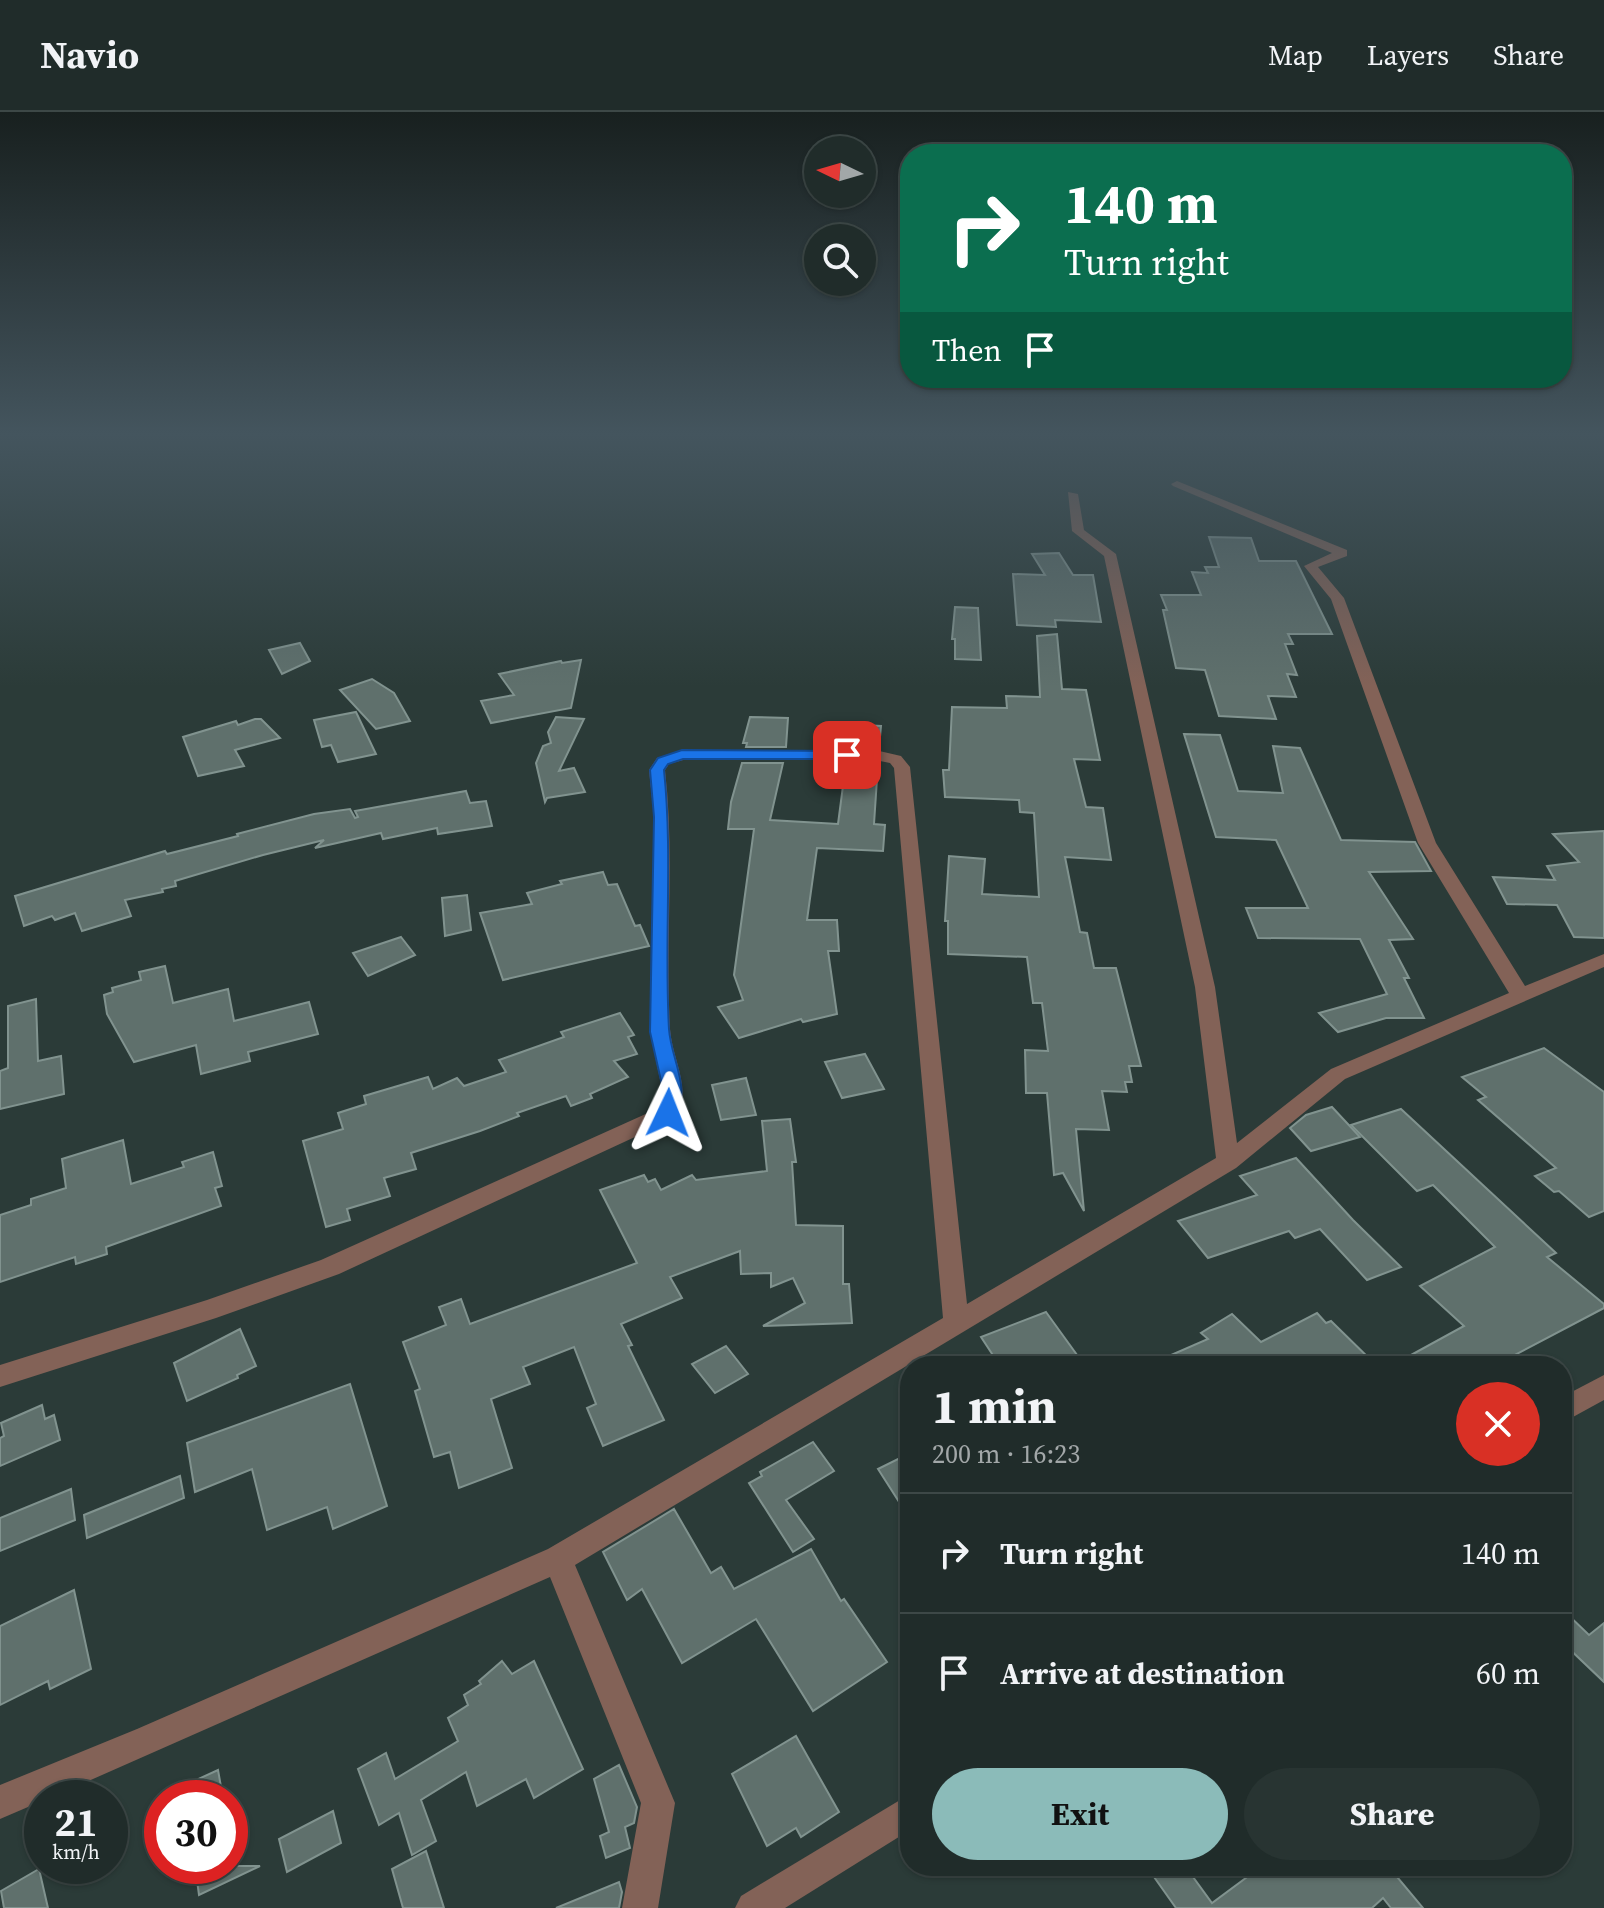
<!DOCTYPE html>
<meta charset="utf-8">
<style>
:root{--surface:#202c2a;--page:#283432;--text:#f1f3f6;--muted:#a2a7a8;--line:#3d4847;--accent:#8bbbb9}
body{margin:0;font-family:"Source Serif 4",serif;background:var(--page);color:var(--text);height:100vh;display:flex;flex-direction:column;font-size:30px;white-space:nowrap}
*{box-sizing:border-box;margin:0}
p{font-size:26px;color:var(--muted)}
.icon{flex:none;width:44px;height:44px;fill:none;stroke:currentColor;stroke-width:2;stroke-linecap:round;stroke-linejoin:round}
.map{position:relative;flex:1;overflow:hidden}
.side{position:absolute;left:900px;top:1244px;width:672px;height:520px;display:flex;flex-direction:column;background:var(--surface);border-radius:32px;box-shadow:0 2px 6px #0004,0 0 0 2px var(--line)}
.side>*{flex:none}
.hud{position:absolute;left:900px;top:32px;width:672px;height:244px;border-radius:32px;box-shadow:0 2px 6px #0004,0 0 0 2px var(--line);background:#0b6e4f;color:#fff;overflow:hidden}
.needle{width:52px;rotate:275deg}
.controls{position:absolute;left:804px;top:24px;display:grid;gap:16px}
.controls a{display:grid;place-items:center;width:72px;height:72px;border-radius:50%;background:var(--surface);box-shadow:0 2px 6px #0004,0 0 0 2px var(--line);font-size:40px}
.speed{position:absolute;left:24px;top:1668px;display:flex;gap:16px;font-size:40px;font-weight:700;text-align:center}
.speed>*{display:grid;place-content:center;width:104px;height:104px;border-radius:50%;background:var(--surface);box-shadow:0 2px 6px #0004,0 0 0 2px var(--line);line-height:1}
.speed small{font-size:20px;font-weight:400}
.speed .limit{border:12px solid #d22;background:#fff;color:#111}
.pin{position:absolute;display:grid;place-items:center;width:68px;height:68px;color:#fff;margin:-34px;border-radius:16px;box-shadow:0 4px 12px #0006}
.me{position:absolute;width:88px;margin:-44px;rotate:2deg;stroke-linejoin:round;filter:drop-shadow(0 0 6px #0008)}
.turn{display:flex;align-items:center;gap:28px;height:168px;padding:0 32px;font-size:36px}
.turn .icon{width:104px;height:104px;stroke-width:2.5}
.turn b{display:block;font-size:56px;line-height:68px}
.then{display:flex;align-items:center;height:76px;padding:0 32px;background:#0003;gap:16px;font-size:30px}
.round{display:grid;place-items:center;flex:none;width:84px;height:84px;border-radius:42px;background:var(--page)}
.summary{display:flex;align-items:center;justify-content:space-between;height:136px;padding:0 32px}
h1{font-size:48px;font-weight:700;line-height:60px}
.primary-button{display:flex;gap:16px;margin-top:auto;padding:16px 32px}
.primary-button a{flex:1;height:92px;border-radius:48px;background:var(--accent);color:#111;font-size:32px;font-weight:700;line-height:92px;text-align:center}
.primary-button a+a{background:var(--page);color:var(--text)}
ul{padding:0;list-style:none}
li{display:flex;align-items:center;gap:24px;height:120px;padding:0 32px;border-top:2px solid var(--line)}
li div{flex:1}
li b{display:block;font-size:30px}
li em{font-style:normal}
header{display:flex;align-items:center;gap:48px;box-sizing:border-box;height:112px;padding:0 40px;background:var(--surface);border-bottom:2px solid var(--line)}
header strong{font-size:38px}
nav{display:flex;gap:44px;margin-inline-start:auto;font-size:28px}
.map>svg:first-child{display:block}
.building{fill:#5f706c;stroke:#81938f;stroke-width:2}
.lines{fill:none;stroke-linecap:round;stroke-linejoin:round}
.street{fill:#836257;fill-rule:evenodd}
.route{fill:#1a73e8;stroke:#114b97;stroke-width:2}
</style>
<header>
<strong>Navio</strong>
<nav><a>Map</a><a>Layers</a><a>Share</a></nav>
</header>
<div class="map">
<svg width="1604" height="1796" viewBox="0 0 1604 1796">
<rect width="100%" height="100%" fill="#2b3b38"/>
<g class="building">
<path d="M1209,425L1251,426L1259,449H1296L1332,522H1288L1293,532H1285L1297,563L1287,562L1296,585L1268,584L1276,607L1219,604L1205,558L1176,556L1163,498H1167L1161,483H1201L1192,460L1208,461L1205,455H1219Z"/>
<path d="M1059,441L1073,463H1093L1101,510L1055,508L1056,515L1017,513L1013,462L1045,463L1032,442Z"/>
<path d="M955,495L978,496L981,548L955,547V527H952Z"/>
<path d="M1057,522L1062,577L1086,578L1100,648L1074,647L1086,695L1103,696L1111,748L1065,745L1080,820L1087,821L1094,856H1116L1141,954H1129L1132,970H1125L1127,980L1102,979L1109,1018L1076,1017L1084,1099L1063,1061L1054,1063L1047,981H1026L1025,938L1048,939L1042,891H1033L1027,845L948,842V809H945L949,744L985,747L982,782L1039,785L1034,701L1020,700L1019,688L945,685L943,658H949L952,595L1007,596L1006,584L1040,585L1037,524Z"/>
<path d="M300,531L310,549L282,562L269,538Z"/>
<path d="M581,548L571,596L491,611L481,589L514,583L499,562L561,549L562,551Z"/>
<path d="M372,567L394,581L410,609L376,617L340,578Z"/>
<path d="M356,600L376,642L338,650L331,633L322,635L314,608Z"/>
<path d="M556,605L584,607L559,659L574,656L585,680L547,686L545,690L536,651L543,634L551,631L548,620Z"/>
<path d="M750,605L788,606L786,635H746L747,631H743Z"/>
<path d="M255,607H261L280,626L235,638L244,654L198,664L183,625L236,609L238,613Z"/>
<path d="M840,612L881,614L879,636L838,635Z"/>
<path d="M1184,622L1220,623L1238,679L1283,681L1273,634L1300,636L1341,728L1415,730L1431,759L1369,760L1413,827L1389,828L1409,866H1404L1424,906H1386L1338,920L1319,901L1387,882L1360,827L1258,826L1246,796H1308L1276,728L1216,725Z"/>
<path d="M742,651H783L770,708L838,712L846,651L878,652L874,712L885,713L883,739L817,736L807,808H837L839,839H828L837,902L803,910L801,907L739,926L718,895L743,888L734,863L754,717H728L731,690Z"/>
<path d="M466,679L470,691L486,689L492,714L438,722L437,716L383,727L381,721L315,736L324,728L263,743L175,769L176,774L162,777L163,780L125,788L131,804L82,819L75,801L55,808L52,804L24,814L15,784L165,739L167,742L238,724L237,722L314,702L350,697L355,706L358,705L355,699Z"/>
<path d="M1604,719V826L1574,825L1557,793L1507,792L1493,765L1555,768L1547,754L1579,750L1553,722Z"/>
<path d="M603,760L608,773L617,772L635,814L640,813L649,834L503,868L480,801L532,792L527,781L562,772L560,769Z"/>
<path d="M467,783L471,818L445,824L442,786Z"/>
<path d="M401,825L415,843L368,864L353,841Z"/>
<path d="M165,854L173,891L228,877L234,909L309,890L318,922L248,940L250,949L201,962L196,933L134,950L107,902L104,883L113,880L112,876L141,868L139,860Z"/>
<path d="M36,887L38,949L61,944L64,982L0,997V959L8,956V894Z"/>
<path d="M620,901L634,923L628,925L637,942L614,949L628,965L590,982L592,986L571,994L566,984L517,1001L519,1004L480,1019L411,1041L416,1057L384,1066L390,1084L347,1097L350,1108L326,1115L303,1029L343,1017L338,1001L366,992L364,984L428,965L433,977L457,966L464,974L506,960L499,948L564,925L561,920Z"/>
<path d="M1544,936L1604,980V1099L1589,1105L1559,1079L1554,1080L1535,1064L1556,1056L1478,988L1486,985L1462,965Z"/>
<path d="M865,942L884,977L842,986L825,950Z"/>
<path d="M746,966L756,1003L721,1008L712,973Z"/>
<path d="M1332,995L1360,1025L1311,1039L1290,1016L1306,1003Z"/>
<path d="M1401,997L1556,1141L1547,1145L1604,1192V1196L1494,1254H1391L1464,1214L1420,1174L1495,1135L1433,1073L1417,1079L1351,1013Z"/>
<path d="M790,1007L796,1050H792L796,1113L843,1114V1172H849L852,1211L763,1214L805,1191L793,1166L771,1175V1161L741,1162L740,1139L670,1165L682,1186L621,1212L632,1233L628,1234L664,1308L603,1334L587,1296L596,1292L574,1235L523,1255L530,1272L491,1287L512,1356L459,1376L450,1340L434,1345L415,1279L420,1277L403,1230L446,1213L439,1195L461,1187L470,1212L637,1151L600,1078L644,1063L648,1070L655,1067L661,1078L692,1063L696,1068L767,1059L762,1009Z"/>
<path d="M123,1028L131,1072L184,1055L182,1050L213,1040L222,1074L215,1076L221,1094L106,1135L107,1142L76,1152L75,1145L0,1170V1103L31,1093V1087L66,1076L62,1047Z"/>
<path d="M1296,1046L1353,1108L1401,1155L1367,1168L1320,1117L1295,1126L1289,1119L1208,1146L1178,1109L1257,1083L1240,1064Z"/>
<path d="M1046,1200L1085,1254H1000L981,1225Z"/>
<path d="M1317,1201L1326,1211L1331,1209L1377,1254H1146L1208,1227L1201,1221L1232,1202L1261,1230Z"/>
<path d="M240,1217L256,1254L237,1263L238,1266L187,1289L174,1251Z"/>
<path d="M726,1234L748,1262L715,1281L692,1252Z"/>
<path d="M350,1272L387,1394L333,1417L327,1395L267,1418L252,1357L195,1380L187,1331Z"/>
<path d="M42,1293L45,1307L54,1303L60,1328L0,1354V1326L4,1324L1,1311Z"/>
<path d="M813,1330L834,1359L786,1388L814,1427L793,1440L749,1371L762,1364L760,1360Z"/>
<path d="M902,1345L910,1358V1407L878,1357Z"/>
<path d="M180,1364L184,1386L87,1426L84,1403Z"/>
<path d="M71,1377L75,1408L0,1439V1406Z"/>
<path d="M674,1397L711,1461L721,1455L734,1477L811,1437L841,1489L844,1487L887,1550L813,1599L756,1507L682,1551L642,1477L627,1488L603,1440Z"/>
<path d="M74,1478L91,1557L50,1577L48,1569L0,1593V1514Z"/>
<path d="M1562,1497L1589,1523L1604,1511V1570L1562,1530Z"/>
<path d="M502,1549L512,1562L534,1549L583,1657L534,1686L526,1667L477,1694L466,1660L421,1688L436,1729L412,1743L399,1701L379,1713L358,1657L386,1641L395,1667L458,1629L448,1606L468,1593L464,1583L481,1572L479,1569Z"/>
<path d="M796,1624L839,1700L801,1725L796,1716L767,1734L732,1662Z"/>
<path d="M619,1653L637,1695L634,1711L625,1715L630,1736L606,1746L600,1724L609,1720L594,1667Z"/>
<path d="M218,1658L223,1686H157Z"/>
<path d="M333,1699L341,1731L287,1760L279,1727Z"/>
<path d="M426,1739L444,1796H403L392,1757Z"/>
<path d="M195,1754H260L199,1783Z"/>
<path d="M1167,1754H1185L1212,1791L1262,1754H1388L1423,1796H1391L1383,1786L1372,1796H1176L1154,1765Z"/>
<path d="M39,1757L48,1796H4L1,1779Z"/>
<path d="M619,1770L622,1780L619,1796H556Z"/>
</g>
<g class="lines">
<g class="street">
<path d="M1177,369L1347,438V444L1318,455L1344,486L1436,731L1525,874L1604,842V855L1345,967L1236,1056L575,1453L675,1691L658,1796H622L641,1691L550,1465L50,1686H42V1689L0,1707V1673L137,1617L548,1437L943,1206L894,656L890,651L875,648H683L669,652L665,658C675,744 665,831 670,917C672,948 693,977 676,1006L339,1162L216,1206L0,1275V1253L207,1188L321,1148L659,996L663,982L650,920L654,705L649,658L657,646L682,638H875L901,644L910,655L967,1192L1216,1046L1195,875L1104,444L1072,419L1068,380L1078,382L1084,418L1116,442L1215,875L1237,1031L1331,957L1509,881L1418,731L1331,487L1304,454L1332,441L1173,374L1171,372Z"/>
<path d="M1604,1263V1288L1562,1311V1285Z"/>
<path d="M910,1682V1718L785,1796H735L741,1784Z"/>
</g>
</g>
<linearGradient id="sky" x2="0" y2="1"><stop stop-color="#18201f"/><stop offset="0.56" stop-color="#44555e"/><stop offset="1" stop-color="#44555e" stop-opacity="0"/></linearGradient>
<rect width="1604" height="575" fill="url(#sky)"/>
<path class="route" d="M682,638L847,639L855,643L847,647H683L668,652L664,658C673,744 664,830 669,917C671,948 692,976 675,1006L668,1008L658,1001L664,982L650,920L654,705L650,658L658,646Z"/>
</svg>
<div class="controls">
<a><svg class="needle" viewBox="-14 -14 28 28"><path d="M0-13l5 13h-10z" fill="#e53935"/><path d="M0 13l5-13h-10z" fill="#a2a7a8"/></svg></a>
<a><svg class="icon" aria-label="search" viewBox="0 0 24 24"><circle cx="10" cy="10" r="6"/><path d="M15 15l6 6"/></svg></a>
</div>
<div class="speed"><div>21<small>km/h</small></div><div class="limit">30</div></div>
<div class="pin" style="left:847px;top:643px;background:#d93025"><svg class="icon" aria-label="arrive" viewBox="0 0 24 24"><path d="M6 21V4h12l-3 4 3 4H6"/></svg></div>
<svg class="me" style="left:668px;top:1001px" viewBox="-20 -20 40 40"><path d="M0-17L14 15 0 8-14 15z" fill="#1a73e8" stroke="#fff" stroke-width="4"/></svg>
<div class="hud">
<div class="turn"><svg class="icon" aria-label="right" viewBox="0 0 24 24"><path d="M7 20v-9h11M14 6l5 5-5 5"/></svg><div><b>140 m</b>Turn right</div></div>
<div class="then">Then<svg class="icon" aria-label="arrive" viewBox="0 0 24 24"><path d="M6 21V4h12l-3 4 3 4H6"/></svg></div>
</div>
<section class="side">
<div class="summary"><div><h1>1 min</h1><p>200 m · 16:23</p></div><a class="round" style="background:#d93025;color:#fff"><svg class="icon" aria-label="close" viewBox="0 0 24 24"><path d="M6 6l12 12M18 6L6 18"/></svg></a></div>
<ul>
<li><svg class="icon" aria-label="right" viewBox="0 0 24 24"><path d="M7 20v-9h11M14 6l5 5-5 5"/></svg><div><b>Turn right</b></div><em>140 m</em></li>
<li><svg class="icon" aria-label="arrive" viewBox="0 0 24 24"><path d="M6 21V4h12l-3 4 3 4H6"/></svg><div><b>Arrive at destination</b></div><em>60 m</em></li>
</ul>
<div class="primary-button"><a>Exit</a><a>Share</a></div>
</section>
</div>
